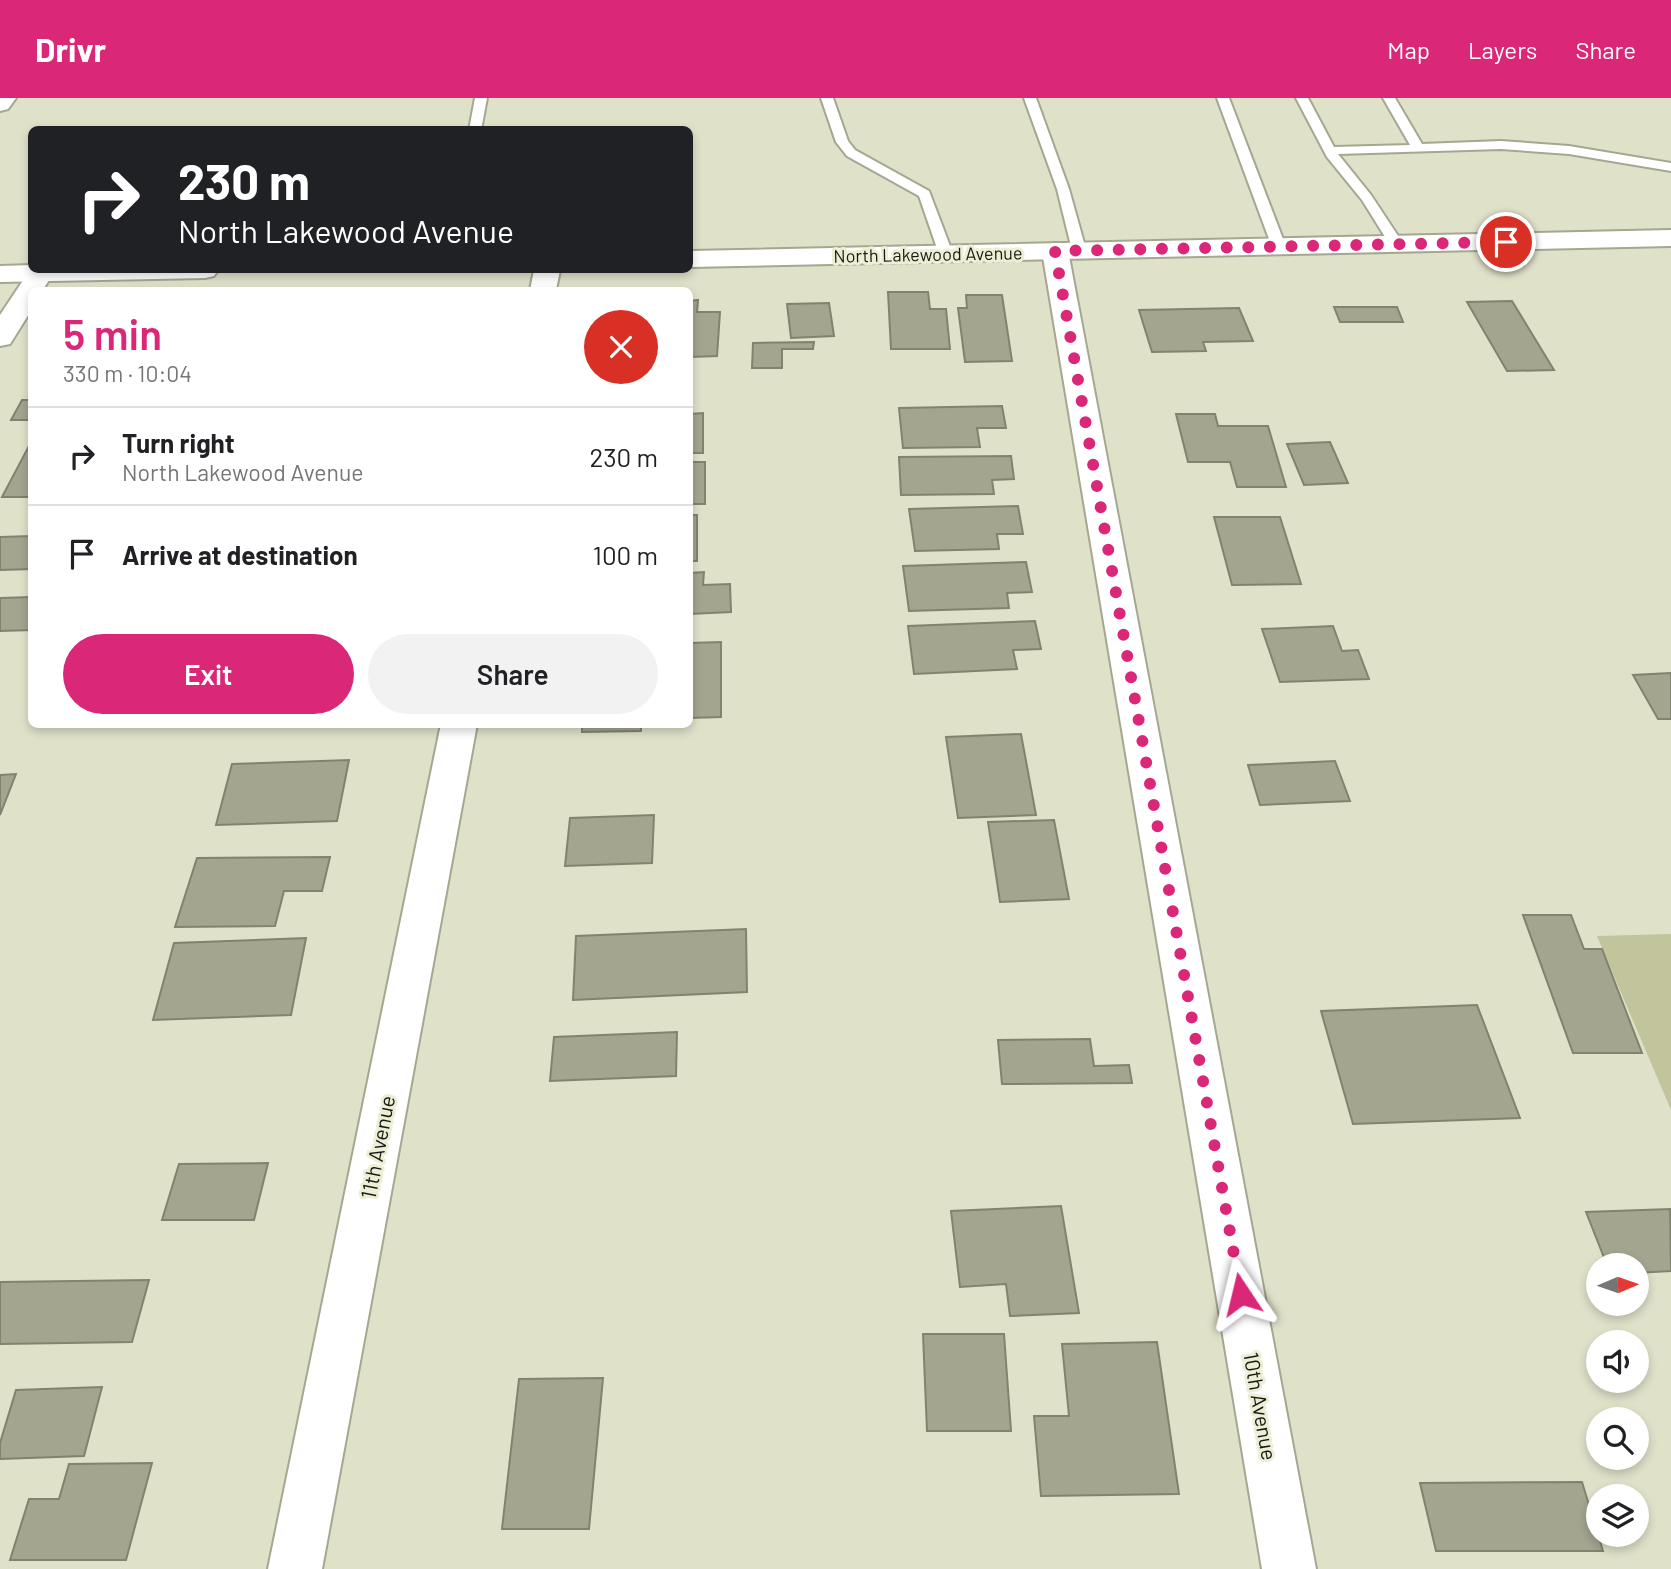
<!DOCTYPE html>
<meta charset="utf-8">
<style>
:root{--surface:#fff;--page:#f2f2f2;--text:#202124;--muted:#757577;--line:#e0e0e0;--accent:#db2777}
body{margin:0;font-family:Barlow,sans-serif;background:var(--page);color:var(--text);height:100vh;display:flex;flex-direction:column;font-size:26px;white-space:nowrap}
*{box-sizing:border-box;margin:0}
p{font-size:23px;color:var(--muted)}
.icon{flex:none;width:38px;height:38px;fill:none;stroke:currentColor;stroke-width:2;stroke-linecap:round;stroke-linejoin:round}
.map{position:relative;flex:1;overflow:hidden}
.sheet{position:absolute;left:28px;top:189px;width:665px;height:441px;display:flex;flex-direction:column;background:var(--surface);border-radius:10px;box-shadow:0 4px 10px #0003}
.sheet>*{flex:none}
.top-card{position:absolute;left:28px;top:28px;width:665px;height:147px;border-radius:10px;box-shadow:0 4px 10px #0003;background:#202124;color:#fff;overflow:hidden}
.needle{width:46px;rotate:88deg}
.fabs{position:absolute;left:1586px;top:1155px;display:grid;gap:14px}
.fabs a{display:grid;place-items:center;width:63px;height:63px;border-radius:50%;background:var(--surface);box-shadow:0 4px 10px #0003;font-size:35px}
.pin{position:absolute;display:grid;place-items:center;width:60px;height:60px;color:#fff;margin:-30px;border:4px solid #fff;border-radius:50%;box-shadow:0 2px 7px #0007}
.me{position:absolute;width:77px;margin:-38px;rotate:350deg;stroke-linejoin:round;filter:drop-shadow(0 0 5px #0008)}
.turn{display:flex;align-items:center;gap:24px;height:147px;padding:0 35px;font-size:32px}
.turn .icon{width:91px;height:91px;stroke-width:2.5}
.turn b{display:block;font-size:49px;line-height:60px}
.round{display:grid;place-items:center;flex:none;width:74px;height:74px;border-radius:37px;background:var(--page)}
.headline{display:flex;align-items:center;justify-content:space-between;height:119px;padding:0 35px}
h1{font-size:42px;font-weight:600;line-height:52px;color:var(--accent)}
.cta{display:flex;gap:14px;margin-top:auto;padding:14px 35px}
.cta a{flex:1;height:80px;border-radius:42px;background:var(--accent);color:#fff;font-size:28px;font-weight:600;line-height:80px;text-align:center}
.cta a+a{background:var(--page);color:var(--text)}
ul{padding:0;list-style:none}
li{display:flex;align-items:center;gap:21px;height:98px;padding:0 35px;border-top:2px solid var(--line)}
li div{flex:1}
li b{display:block;font-size:26px}
li em{font-style:normal}
header{display:flex;align-items:center;gap:42px;box-sizing:border-box;height:98px;padding:0 35px;background:var(--accent);color:#fff}
header strong{font-size:33px}
nav{display:flex;gap:38px;margin-inline-start:auto;font-size:24px}
.map>svg:first-child{display:block}
.green{fill:#c2c49c}
.building{fill:#a4a58f;stroke:#82836e;stroke-width:2}
.lines{fill:none;stroke-linecap:round;stroke-linejoin:round}
.lane-casing{stroke:#a5a791;stroke-width:4}
.street-casing{stroke:#a5a791;stroke-width:4}
.secondary-casing{stroke:#a5a791;stroke-width:4}
.lane{fill:#fff;fill-rule:evenodd}
.street{fill:#fff;fill-rule:evenodd}
.secondary{fill:#fff;fill-rule:evenodd}
.route{stroke:#db2777;stroke-width:12;stroke-dasharray:0 21.6}
.labels{text-anchor:middle;dominant-baseline:central;stroke-width:6;stroke-linejoin:round;paint-order:stroke}
.far-street-label{font-size:18px;fill:#191911;stroke:#eceed6}
.street-label{font-size:21px;fill:#191911;stroke:#eceed6}
</style>
<header>
<strong>Drivr</strong>
<nav><a>Map</a><a>Layers</a><a>Share</a></nav>
</header>
<div class="map">
<svg width="1671" height="1471" viewBox="0 0 1671 1471">
<rect width="100%" height="100%" fill="#dfe1c9"/>
<path class="green" d="M1671,836V1012L1597,838Z"/>
<g class="building">
<path d="M888,194H928L930,211H946L950,251H891Z"/>
<path d="M966,197H1002L1012,263L965,264L958,210H967Z"/>
<path d="M698,202L697,214H720L717,258L690,259V203Z"/>
<path d="M1512,203L1554,272L1507,273L1467,204Z"/>
<path d="M829,205L834,238L791,240L787,206Z"/>
<path d="M1334,209H1397L1403,224H1340Z"/>
<path d="M1239,210L1253,243L1203,244L1206,253L1152,254L1139,212Z"/>
<path d="M814,244L813,251H782V270H752L753,245Z"/>
<path d="M22,302H32V322H11Z"/>
<path d="M1002,308L1006,330H977L980,349L903,350L899,310Z"/>
<path d="M703,315V355H690V316Z"/>
<path d="M1176,316H1215L1218,328H1268L1286,389H1237L1230,364H1188Z"/>
<path d="M1330,344L1348,385L1304,387L1287,346Z"/>
<path d="M30,346L32,399H2Z"/>
<path d="M1011,358L1014,381L992,382L994,396L901,397L899,359Z"/>
<rect x="690" y="364" width="15" height="42"/>
<path d="M1018,408L1023,436H997L999,451L915,453L909,411Z"/>
<rect x="690" y="417" width="7" height="46"/>
<path d="M1214,419H1280L1301,486L1232,487Z"/>
<path d="M32,438V471L0,472V439Z"/>
<path d="M1026,464L1032,494L1007,495L1009,510L909,513L903,468Z"/>
<path d="M704,474L703,487L730,486L731,514L690,516V475Z"/>
<path d="M32,499V532L0,533V500Z"/>
<path d="M1035,523L1041,551L1013,552L1017,571L914,576L908,528Z"/>
<path d="M1333,528L1342,553L1358,552L1369,581L1280,584L1262,531Z"/>
<path d="M721,544V619L690,620V545Z"/>
<path d="M1671,575V621H1658L1633,577Z"/>
<path d="M582,626H641V633L582,634Z"/>
<path d="M1021,636L1036,717L958,720L946,639Z"/>
<path d="M349,662L337,723L216,727L232,666Z"/>
<path d="M1335,663L1350,703L1260,707L1248,667Z"/>
<path d="M16,676L0,717V677Z"/>
<path d="M654,717L652,765L565,768L570,720Z"/>
<path d="M1054,722L1069,801L1000,804L988,724Z"/>
<path d="M330,759L322,793H284L275,828L175,829L197,760Z"/>
<path d="M1523,817H1571L1584,851H1602L1642,955H1573Z"/>
<path d="M746,831L747,894L573,902L576,838Z"/>
<path d="M306,840L291,917L153,922L174,845Z"/>
<path d="M1477,907L1520,1020L1353,1026L1321,913Z"/>
<path d="M677,934L676,978L550,983L554,939Z"/>
<path d="M1090,941L1094,968L1129,967L1132,985L1002,986L998,942Z"/>
<path d="M268,1065L254,1122H162L179,1066Z"/>
<path d="M1061,1108L1079,1215L1010,1218L1006,1186L960,1189L951,1113Z"/>
<path d="M1670,1111L1671,1173L1636,1175V1167H1607L1586,1114Z"/>
<path d="M149,1182L132,1244L0,1246V1184Z"/>
<path d="M923,1236H1004L1011,1333H927Z"/>
<path d="M1157,1244L1179,1396L1041,1398L1034,1318H1069L1062,1246Z"/>
<path d="M603,1280L589,1431H502L519,1281Z"/>
<path d="M102,1289L84,1358L0,1361V1345L16,1292Z"/>
<path d="M152,1365L126,1462H10L29,1401H59L69,1366Z"/>
<path d="M1582,1384L1603,1453H1436L1420,1385Z"/>
</g>
<g class="lines">
<g class="lane-casing">
<g id="lane">
<path d="M475,0H487L481,32H469Z"/>
<path d="M821,0H833L848,43L855,52L929,93L953,156L951,159L939,156L919,98L847,58L836,44Z"/>
<path d="M1024,0H1036L1069,91L1086,152L1084,155L1072,152L1057,91Z"/>
<path d="M1217,0H1229L1286,149L1284,152L1272,149Z"/>
<path d="M1296,0H1308L1334,49L1410,47L1383,0H1395L1422,46L1501,43L1569,48L1671,65V73L1569,56L1501,51L1338,56L1371,97L1404,147L1397,151L1392,150L1362,102L1327,59Z"/>
</g>
</g>
<g class="street-casing">
<g id="street">
<path d="M0,0H16L8,11L0,13Z"/>
<path d="M1055,145L1064,147L1068,153L1316,1471H1262L1042,153L1046,147Z"/>
<path d="M32,169L51,172L53,175L43,192H32V211L10,246L0,248V217Z"/>
<path d="M534,172H560L556,192H530Z"/>
<path d="M441,626H477L322,1471H268Z"/>
</g>
</g>
<g class="secondary-casing">
<g id="secondary">
<path d="M1671,132V148L690,169V153Z"/>
<path d="M32,167V172H218L214,178L205,180L0,184V168Z"/>
</g>
</g>
<use href="#lane" class="lane"/>
<use href="#street" class="street"/>
<use href="#secondary" class="secondary"/>
</g>
<g class="lines">
<path class="route" d="M1241,1196L1055,153L1506,144"/>
</g>
<g class="labels">
<g class="far-street-label">
<text transform="translate(928 156) rotate(-1)">North Lakewood Avenue</text>
</g>
<g class="street-label">
<text transform="translate(377 1049) rotate(-79)">11th Avenue</text>
<text transform="translate(1261 1308) rotate(80)">10th Avenue</text>
</g>
</g>
</svg>
<div class="fabs">
<a><svg class="needle" viewBox="-14 -14 28 28"><path d="M0-13l5 13h-10z" fill="#e53935"/><path d="M0 13l5-13h-10z" fill="#757577"/></svg></a>
<a><svg class="icon" aria-label="sound" viewBox="0 0 24 24"><path d="M4 9h4l5-4v14l-5-4H4zM17 9q2 3 0 6"/></svg></a>
<a><svg class="icon" aria-label="search" viewBox="0 0 24 24"><circle cx="10" cy="10" r="6"/><path d="M15 15l6 6"/></svg></a>
<a><svg class="icon" aria-label="layers" viewBox="0 0 24 24"><path d="M12 4l9 5-9 5-9-5zM3 14l9 5 9-5"/></svg></a>
</div>
<div class="pin" style="left:1506px;top:144px;background:#d93025"><svg class="icon" aria-label="arrive" viewBox="0 0 24 24"><path d="M6 21V4h12l-3 4 3 4H6"/></svg></div>
<svg class="me" style="left:1241px;top:1196px" viewBox="-20 -20 40 40"><path d="M0-17L14 15 0 8-14 15z" fill="#db2777" stroke="#fff" stroke-width="4"/></svg>
<div class="top-card">
<div class="turn"><svg class="icon" aria-label="right" viewBox="0 0 24 24"><path d="M7 20v-9h11M14 6l5 5-5 5"/></svg><div><b>230 m</b>North Lakewood Avenue</div></div>
</div>
<section class="sheet">
<div class="headline"><div><h1>5 min</h1><p>330 m · 10:04</p></div><a class="round" style="background:#d93025;color:#fff"><svg class="icon" aria-label="close" viewBox="0 0 24 24"><path d="M6 6l12 12M18 6L6 18"/></svg></a></div>
<ul>
<li><svg class="icon" aria-label="right" viewBox="0 0 24 24"><path d="M7 20v-9h11M14 6l5 5-5 5"/></svg><div><b>Turn right</b><p>North Lakewood Avenue</p></div><em>230 m</em></li>
<li><svg class="icon" aria-label="arrive" viewBox="0 0 24 24"><path d="M6 21V4h12l-3 4 3 4H6"/></svg><div><b>Arrive at destination</b></div><em>100 m</em></li>
</ul>
<div class="cta"><a>Exit</a><a>Share</a></div>
</section>
</div>
